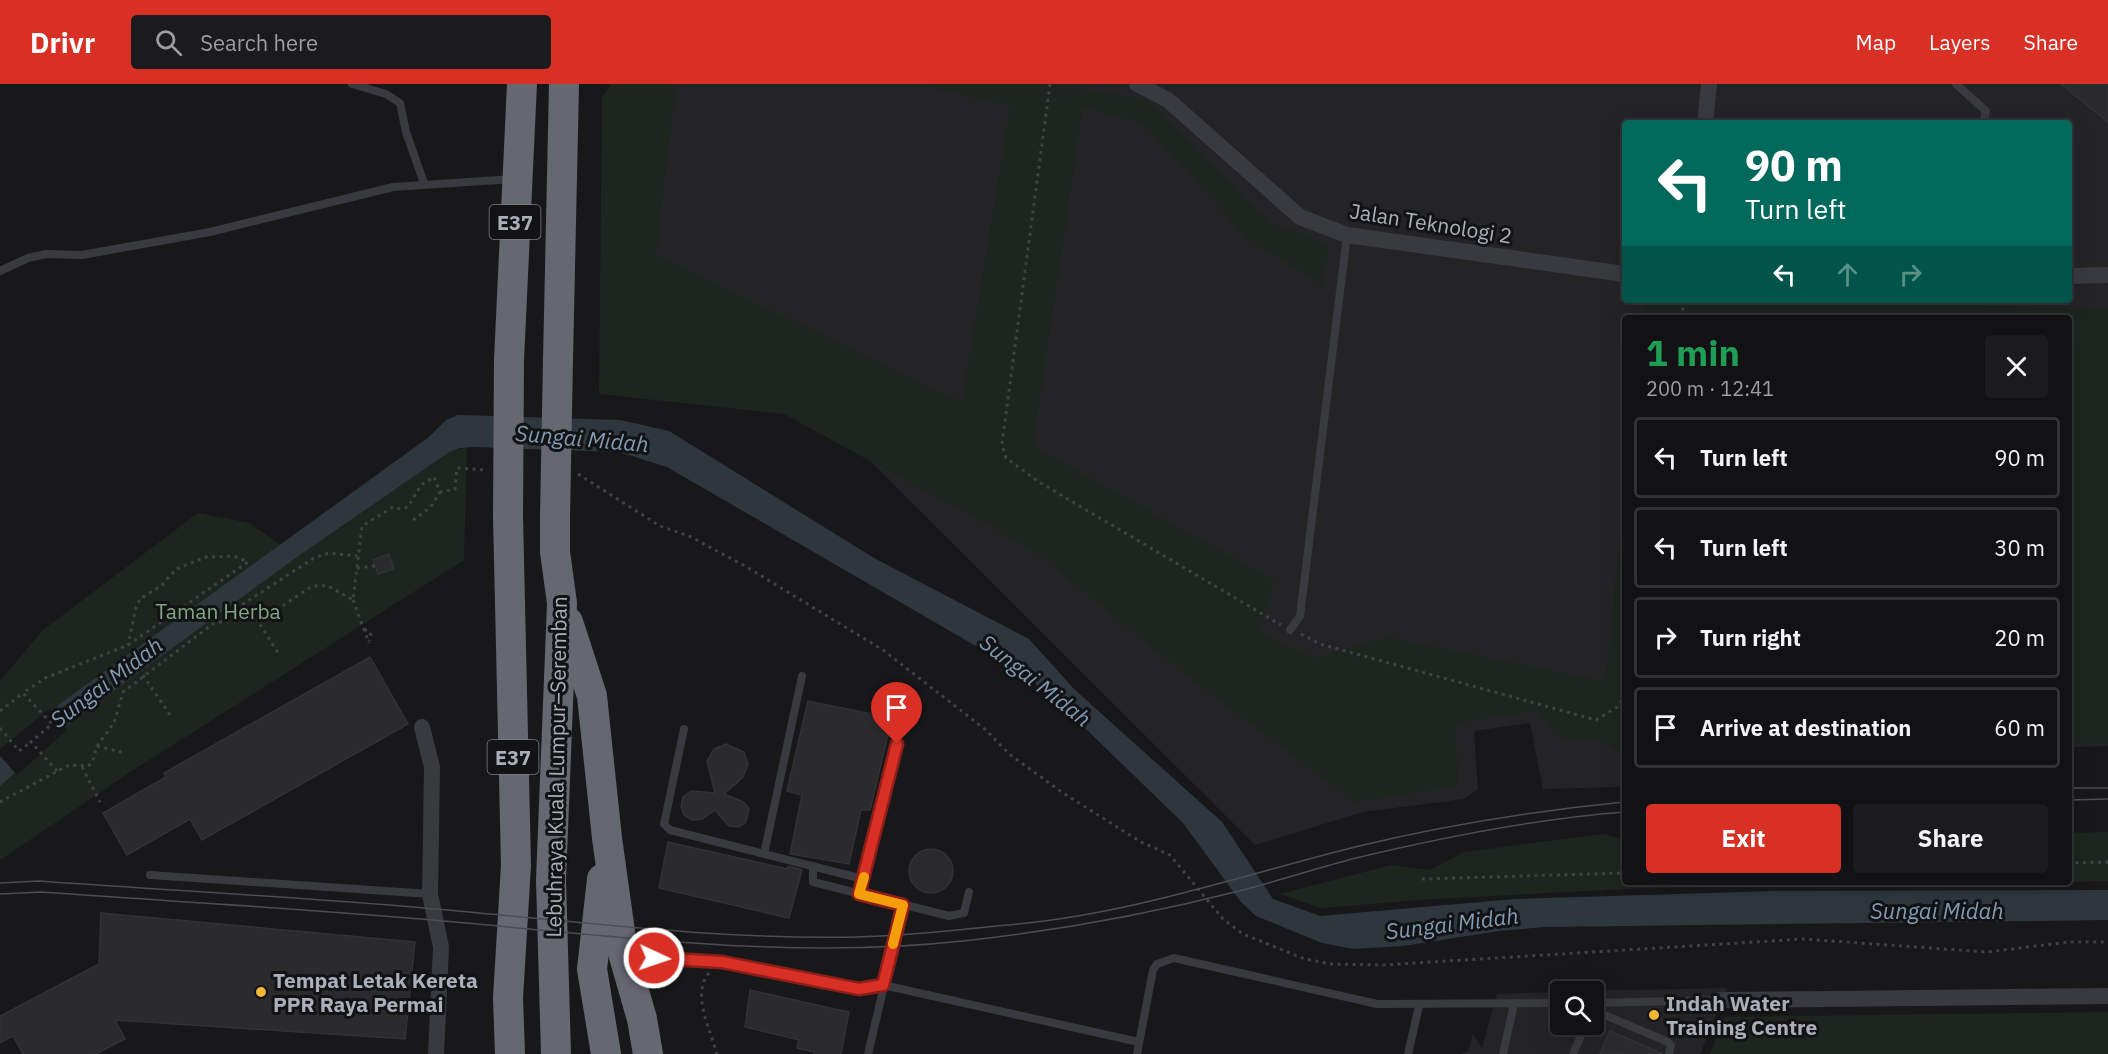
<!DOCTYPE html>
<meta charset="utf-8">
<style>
:root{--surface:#121214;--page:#1b1b1d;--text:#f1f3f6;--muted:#9c9ea0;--line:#313234;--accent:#d93025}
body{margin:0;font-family:"IBM Plex Sans",sans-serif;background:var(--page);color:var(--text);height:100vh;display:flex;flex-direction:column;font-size:22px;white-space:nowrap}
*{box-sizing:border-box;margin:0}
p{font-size:20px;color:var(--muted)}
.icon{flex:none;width:33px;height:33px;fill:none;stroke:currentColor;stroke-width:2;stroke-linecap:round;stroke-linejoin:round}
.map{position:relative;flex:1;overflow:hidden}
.side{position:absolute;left:1622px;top:231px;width:450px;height:570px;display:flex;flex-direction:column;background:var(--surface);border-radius:6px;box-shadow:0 6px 24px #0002,0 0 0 2px var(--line)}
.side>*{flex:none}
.banner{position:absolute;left:1622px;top:36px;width:450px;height:183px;border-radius:6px;box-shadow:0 6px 24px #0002,0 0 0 2px var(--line);background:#00695c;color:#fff;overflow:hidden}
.tools{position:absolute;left:1550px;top:897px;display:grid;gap:12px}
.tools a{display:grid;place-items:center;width:54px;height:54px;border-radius:6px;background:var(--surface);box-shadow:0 6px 24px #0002,0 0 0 2px var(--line);font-size:30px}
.pin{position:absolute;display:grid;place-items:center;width:51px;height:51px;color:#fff;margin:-62px -26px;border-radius:50% 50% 50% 0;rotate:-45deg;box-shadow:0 0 6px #0007}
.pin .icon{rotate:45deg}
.me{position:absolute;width:66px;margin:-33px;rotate:93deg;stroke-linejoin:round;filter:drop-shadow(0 0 4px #0008)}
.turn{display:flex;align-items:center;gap:21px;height:126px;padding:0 24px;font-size:27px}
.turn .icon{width:78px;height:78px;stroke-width:2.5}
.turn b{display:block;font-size:42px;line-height:51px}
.lanes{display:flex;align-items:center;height:57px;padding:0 24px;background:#0003;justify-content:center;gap:30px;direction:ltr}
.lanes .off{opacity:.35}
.round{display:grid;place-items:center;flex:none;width:63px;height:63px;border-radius:6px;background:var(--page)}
.overview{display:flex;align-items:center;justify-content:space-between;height:102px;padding:0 24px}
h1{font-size:36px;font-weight:700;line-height:45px;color:#1e9e55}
.primary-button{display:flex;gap:12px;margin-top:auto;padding:12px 24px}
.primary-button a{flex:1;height:69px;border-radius:6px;background:var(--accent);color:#fff;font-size:24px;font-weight:700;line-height:69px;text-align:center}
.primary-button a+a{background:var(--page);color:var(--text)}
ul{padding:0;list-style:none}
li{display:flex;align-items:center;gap:18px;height:81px;margin:0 12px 9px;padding:0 12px;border:3px solid var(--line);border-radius:6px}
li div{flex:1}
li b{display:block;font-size:22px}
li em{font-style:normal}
header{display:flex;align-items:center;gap:36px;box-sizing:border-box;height:84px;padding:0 30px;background:var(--accent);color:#fff}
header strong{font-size:28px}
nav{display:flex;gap:33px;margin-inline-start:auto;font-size:21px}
.search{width:420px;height:54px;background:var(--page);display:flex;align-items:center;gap:15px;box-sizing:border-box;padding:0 21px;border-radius:6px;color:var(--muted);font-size:22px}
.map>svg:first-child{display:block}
.built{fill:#242427;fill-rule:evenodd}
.green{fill:#1e251f}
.water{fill:#2e373e}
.pier{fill:#18181a}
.building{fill:#2b2b2e;stroke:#323236;stroke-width:1.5}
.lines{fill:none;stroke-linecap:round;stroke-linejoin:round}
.path{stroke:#3f4146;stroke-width:3;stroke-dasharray:3 4.5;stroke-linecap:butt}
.service{stroke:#393a3f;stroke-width:8}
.minor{stroke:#393a3f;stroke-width:16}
.motorway{stroke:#656870;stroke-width:30}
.tram{stroke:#4c4e54;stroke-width:1.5}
.motorway-bridge{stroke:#656870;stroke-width:30}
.route-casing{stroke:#8d1f18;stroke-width:15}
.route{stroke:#d93025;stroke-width:10}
.slow{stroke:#f59e0b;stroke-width:10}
.poi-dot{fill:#f2b737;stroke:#131315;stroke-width:2}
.labels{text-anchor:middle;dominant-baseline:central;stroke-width:6;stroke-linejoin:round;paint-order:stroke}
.shield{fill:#131315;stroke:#7d8088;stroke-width:1.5}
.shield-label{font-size:20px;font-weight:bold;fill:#aaafba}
.street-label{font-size:21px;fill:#aaafba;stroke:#131315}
.park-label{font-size:21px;fill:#81a584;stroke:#131315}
.poi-label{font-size:21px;font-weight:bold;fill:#aaafba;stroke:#131315;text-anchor:start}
.water-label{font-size:22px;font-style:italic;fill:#819cb4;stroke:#131315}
</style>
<header>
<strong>Drivr</strong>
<div class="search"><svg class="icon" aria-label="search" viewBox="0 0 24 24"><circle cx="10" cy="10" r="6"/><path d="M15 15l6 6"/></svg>Search here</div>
<nav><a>Map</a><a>Layers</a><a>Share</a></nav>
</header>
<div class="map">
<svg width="2108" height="970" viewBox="0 0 2108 970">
<rect width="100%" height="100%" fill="#18181a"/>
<g class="built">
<path d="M651,0H2108V662L2069,663L2068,234H1624V703L1543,705L1530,639L1474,647L1478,705L1464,715L1363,728L1255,761L786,293L640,216ZM1624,39H2068V216H1624Z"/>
<path d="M1727,904L1700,970H1461L1468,967L1473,950L1482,964L1497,910L1560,908V940H1593V908L1587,907Z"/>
</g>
<g class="green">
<path d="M611,0H676L656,171L962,318L1010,22L911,0H1052L1145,15L1270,137L1329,162L1323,201L1247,154L1144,40L1083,23L1033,362L1275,497L1259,547L1314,574L1387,553L1605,597L1624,416V670L1597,656L1557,653L1538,627L1456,639L1458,702L1354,718L1195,598L1030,464L784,330L599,310L602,13Z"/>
<path d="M1646,216H1803L2108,226V659L2069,661L2068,234H1644Z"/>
<path d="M467,363L464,476L135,685L0,776V597L43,546L198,429L250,439L297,473L448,369Z"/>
<path d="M2108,748V797L2069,798V749Z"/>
<path d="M1604,750L1624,756V798H2045L1644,804L1417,816L1321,824L1280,810L1391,781L1430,786L1464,768Z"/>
<path d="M2108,928V970H1710L1724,933Z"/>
</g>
<path class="water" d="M458,331L620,336L669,347L874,474L1029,555L1074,605L1222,738L1273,815L1320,832L1515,815L1772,807L2108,806V836L1545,843L1499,847L1403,862L1353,865L1322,859L1256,832L1241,818L1183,739L1086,645L1024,590L667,383L619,368L474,363L460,364L448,369L297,473L75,635L0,702V669L61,619L429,353L446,336Z"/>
<path class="pier" d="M49,625L67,646L17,691L0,672V665Z"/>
<g class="building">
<path d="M2061,0H2108V38Z"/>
<path d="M389,470L394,485L378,490L373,476Z"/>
<path d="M370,573L408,640L202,756L190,735L127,771L103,729L166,693L164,689Z"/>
<path d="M808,617L892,634L870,726H861L849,780L790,770L802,711L787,707Z"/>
<path d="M726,660L744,668L748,680L743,693L724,710L744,718L749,725L746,738L739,743L729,742L715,726L702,735L692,736L684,731L681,722L683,713L691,707L715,709L707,677L714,665Z"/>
<path d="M668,758L787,785L788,782L802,786L789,834L659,804Z"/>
<circle cx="931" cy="787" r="22"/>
<path d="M101,829L415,858L405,955L115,936L125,955L96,970H23L13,952L0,959V932L99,880Z"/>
<path d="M750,906L849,928L841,970H814V968L797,964L799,956L745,943Z"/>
<path d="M1610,947L1663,970H1600Z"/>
</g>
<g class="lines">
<g class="path">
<path d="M1050,0L1002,360L1006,374L1039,398L1281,541"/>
<path d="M1682,234L1684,216"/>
<path d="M578,390L660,442L691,453L745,482L883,566L986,646L1009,670L1063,709L1141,758L1170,771L1223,835L1243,850L1305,875L1331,880L1383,881L1803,855L1987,868L2069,858H2108"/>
<path d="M413,436L430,424L440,408"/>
<path d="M357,484L375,482"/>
<path d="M353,516L369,559"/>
<path d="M256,534L278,569"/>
<path d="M217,537L314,474L329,469L357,472"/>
<path d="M364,546H368L371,551L369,557"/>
<path d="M1301,550L1320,560L1596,636L1617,623L1624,612"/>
<path d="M143,591L172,634"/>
<path d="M0,627L23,609"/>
<path d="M0,644L19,667L31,658"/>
<path d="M97,662L125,669"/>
<path d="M82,683L100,718"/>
<path d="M57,687L31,658L52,640L23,609L45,594L128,561L248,478L234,472L206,473L176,485L162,501L140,515L136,523L128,561"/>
<path d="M0,718L69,681L88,682L92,679L97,662L114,639L123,608L214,539L267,532L311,503L320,501L330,503L353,516L362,442L393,423L401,425L408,423L421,401L434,393L440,408L455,405L457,384L485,386"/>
<path d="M2068,779L2108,778"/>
<path d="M1422,795L1624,789"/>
<path d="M709,889C691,909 711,948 717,970"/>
</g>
<g class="service">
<path d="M352,0L386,10L400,19L406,48L424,99"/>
<path d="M1956,0L1986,27L1983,39"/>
<path d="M0,187L28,174L46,170L82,171L210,148L393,103L514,95"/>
<path d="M1290,546L1300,532L1347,151"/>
<path d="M684,645L664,740L670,746L863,795"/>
<path d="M764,770L802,592"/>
<path d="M813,782V798L949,832L964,829L969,808"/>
<path d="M150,791L430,810"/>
<path d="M859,810L897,660"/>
<path d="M630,870C661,875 691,874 721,878C763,883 847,913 883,901L1139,958"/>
<path d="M1593,919L1720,916"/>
<path d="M1593,926L1668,958L1671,961L1669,970"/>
<path d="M868,970L903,821"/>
<path d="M1137,970L1153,886L1157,880L1174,874L1377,920L1560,919"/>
<path d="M1408,970L1419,922"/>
<path d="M1503,970L1514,920"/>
<path d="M1573,970L1586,940"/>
</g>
<g class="minor">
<path d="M1137,0L1168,16L1300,133L1347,151L1624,190"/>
<path d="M1705,39L1709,0"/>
<path d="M2068,192L2108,191"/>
<path d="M422,643L432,683L430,810L441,863L436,970"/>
<path d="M1720,916L2108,912"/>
</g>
<g class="motorway">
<path d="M509,276L522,0"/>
<path d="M558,276L564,0"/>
<path d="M508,432L516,781L508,914L510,970"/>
<path d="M555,432V468L562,519L551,796L556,970"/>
<path d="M568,538L592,612L607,754L623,869L642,935L648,970"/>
<path d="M602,795L592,885L606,970"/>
</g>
<g class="tram">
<path d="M2068,704H2108"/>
<path d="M2068,716L2108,715"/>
<path d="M0,799L38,797C167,806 295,813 424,824C568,836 712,856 857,853C911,852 965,845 1018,840C1133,829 1243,791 1355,763C1444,741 1533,727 1624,718"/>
<path d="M0,810L41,808C183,818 325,826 466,839C630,854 798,875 963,857C1056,847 1149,830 1239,807C1278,797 1317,784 1356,774C1444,753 1534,735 1624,728"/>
</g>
<g class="motorway-bridge">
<path d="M508,432L509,276"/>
<path d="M555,432L558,276"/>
</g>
</g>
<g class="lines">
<g class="route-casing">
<path id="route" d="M654,874L722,878L859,905L883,901L903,821L859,810L897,660"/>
</g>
<use href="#route" class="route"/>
<path class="slow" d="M864,793L859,810L903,821L893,860"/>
</g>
<g class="poi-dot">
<circle cx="261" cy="908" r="6"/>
<circle cx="1654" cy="931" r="6"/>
</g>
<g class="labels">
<g class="shield">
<rect x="489.5" y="121" width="51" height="34" rx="4.5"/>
<rect x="487.5" y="656" width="51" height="34" rx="4.5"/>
</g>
<g class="shield-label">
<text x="515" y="138">E37</text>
<text x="513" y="673">E37</text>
</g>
<g class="street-label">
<text transform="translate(1431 139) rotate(9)">Jalan Teknologi 2</text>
<text transform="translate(556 683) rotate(-89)">Lebuhraya Kuala Lumpur–Seremban</text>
</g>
<g class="park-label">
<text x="218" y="527">Taman Herba</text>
</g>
<g class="poi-label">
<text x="273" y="896">Tempat Letak Kereta<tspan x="273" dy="24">PPR Raya Permai</tspan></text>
<text x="1666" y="919">Indah Water<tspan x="1666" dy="24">Training Centre</tspan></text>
</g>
<g class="water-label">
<text transform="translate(582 354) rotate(5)">Sungai Midah</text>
<text transform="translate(1036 596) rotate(38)">Sungai Midah</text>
<text transform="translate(106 598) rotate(-37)">Sungai Midah</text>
<text x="1937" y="826">Sungai Midah</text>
<text transform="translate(1452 839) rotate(-7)">Sungai Midah</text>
</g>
</g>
</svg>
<div class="tools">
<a><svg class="icon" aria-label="search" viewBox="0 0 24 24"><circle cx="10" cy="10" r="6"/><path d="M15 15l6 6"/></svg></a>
</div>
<div class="pin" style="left:897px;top:660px;background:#d93025"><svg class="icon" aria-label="arrive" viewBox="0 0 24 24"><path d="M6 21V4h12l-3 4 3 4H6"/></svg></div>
<svg class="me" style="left:654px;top:874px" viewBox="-20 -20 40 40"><circle r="17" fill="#d93025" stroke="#fff" stroke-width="3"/><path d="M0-11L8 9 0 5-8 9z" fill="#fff"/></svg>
<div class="banner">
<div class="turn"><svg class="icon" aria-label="left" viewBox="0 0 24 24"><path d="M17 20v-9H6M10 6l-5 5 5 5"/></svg><div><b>90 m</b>Turn left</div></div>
<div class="lanes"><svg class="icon" aria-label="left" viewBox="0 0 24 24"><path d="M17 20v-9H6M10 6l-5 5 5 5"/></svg><svg class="icon off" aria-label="ahead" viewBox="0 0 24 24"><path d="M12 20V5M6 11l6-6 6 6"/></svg><svg class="icon off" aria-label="right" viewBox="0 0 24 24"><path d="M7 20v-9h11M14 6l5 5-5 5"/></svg></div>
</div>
<section class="side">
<div class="overview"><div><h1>1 min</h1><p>200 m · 12:41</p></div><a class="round"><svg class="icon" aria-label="close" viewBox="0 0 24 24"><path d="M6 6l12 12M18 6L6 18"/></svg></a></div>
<ul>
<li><svg class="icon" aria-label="left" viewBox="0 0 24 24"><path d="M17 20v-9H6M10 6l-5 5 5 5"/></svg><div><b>Turn left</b></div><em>90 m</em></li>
<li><svg class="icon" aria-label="left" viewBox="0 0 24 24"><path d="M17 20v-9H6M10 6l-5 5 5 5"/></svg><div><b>Turn left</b></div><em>30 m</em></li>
<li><svg class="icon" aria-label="right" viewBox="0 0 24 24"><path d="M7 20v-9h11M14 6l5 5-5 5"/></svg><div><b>Turn right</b></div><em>20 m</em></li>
<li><svg class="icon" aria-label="arrive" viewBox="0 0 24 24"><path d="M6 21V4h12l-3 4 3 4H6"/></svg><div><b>Arrive at destination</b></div><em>60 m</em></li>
</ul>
<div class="primary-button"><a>Exit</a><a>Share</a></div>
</section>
</div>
